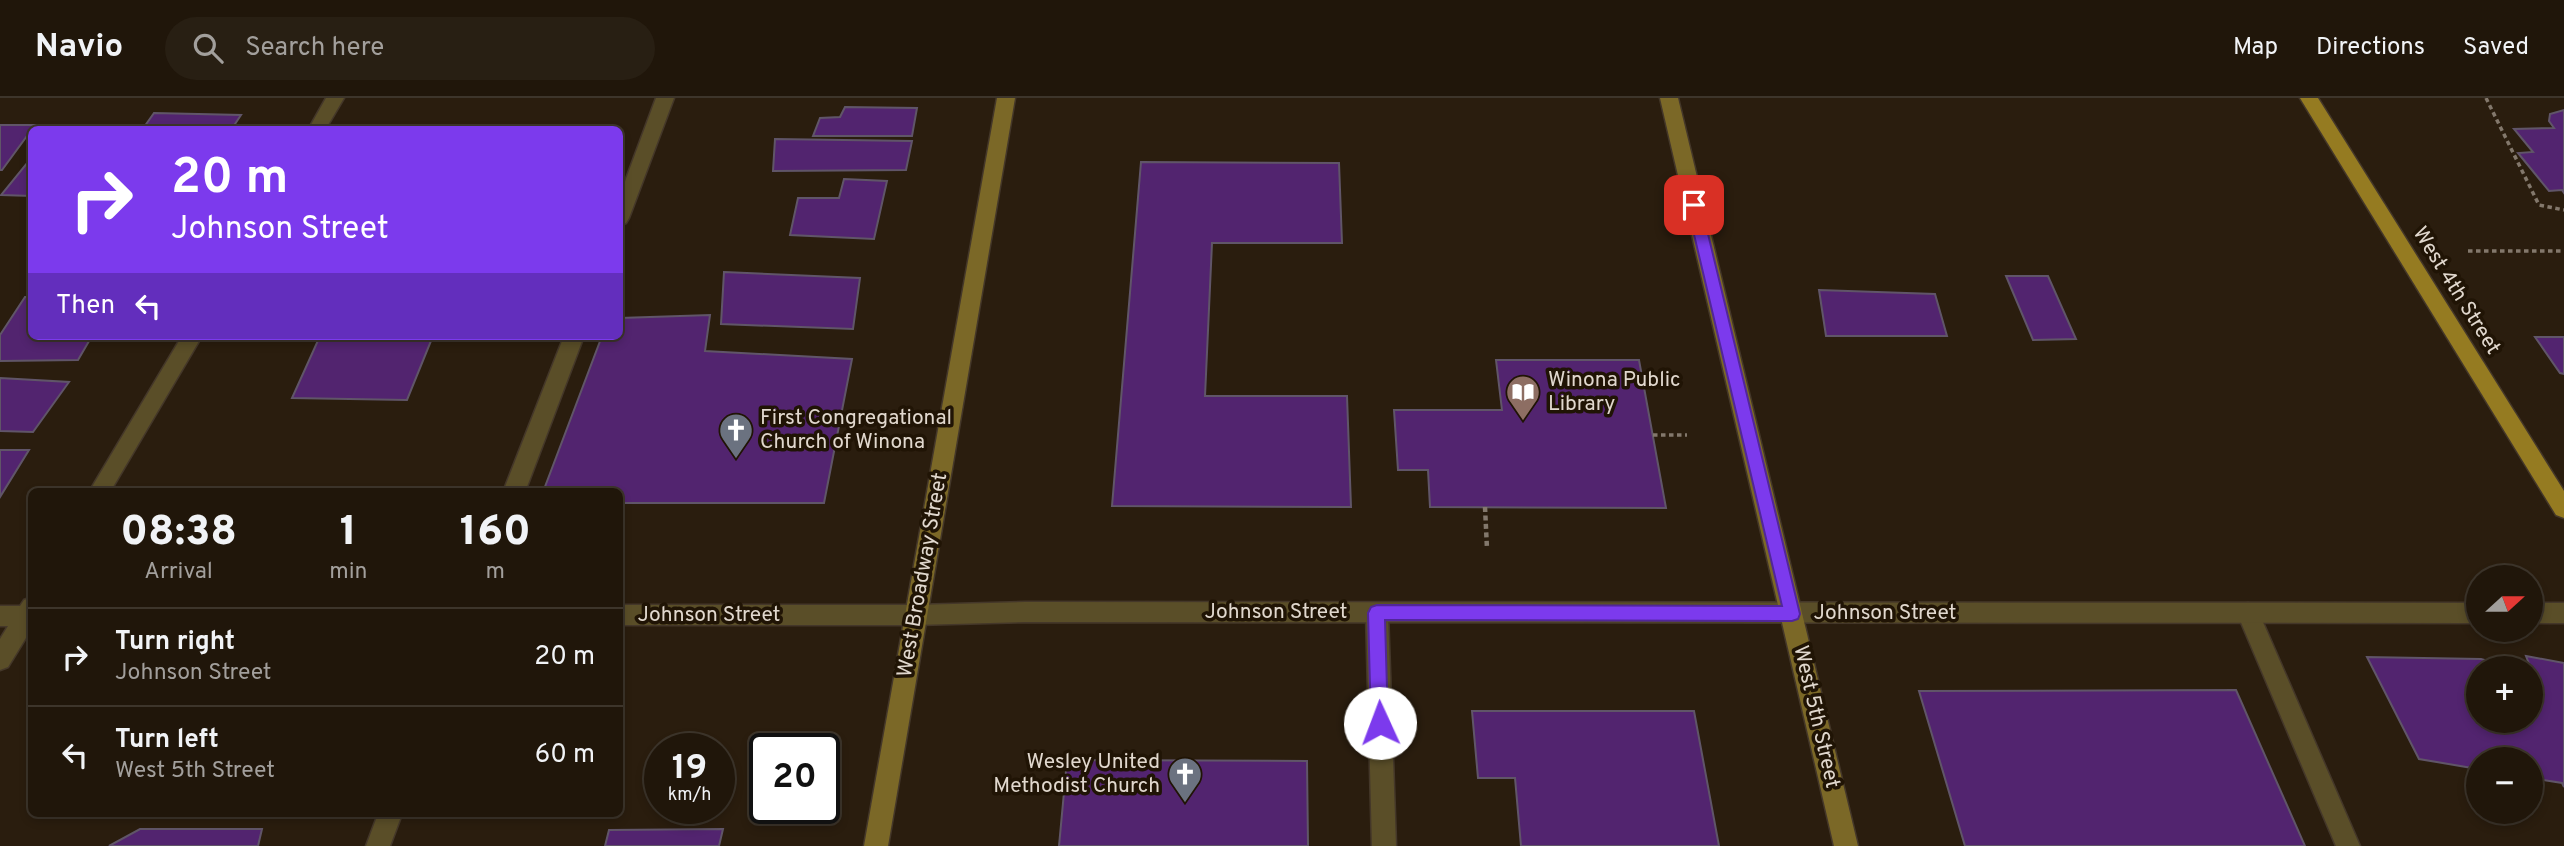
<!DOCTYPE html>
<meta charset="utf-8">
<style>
:root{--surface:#20160a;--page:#281f13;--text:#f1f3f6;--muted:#a29f9c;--line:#3d352b}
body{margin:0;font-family:Overpass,sans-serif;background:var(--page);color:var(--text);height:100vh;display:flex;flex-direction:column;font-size:26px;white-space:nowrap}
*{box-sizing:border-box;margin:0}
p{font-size:23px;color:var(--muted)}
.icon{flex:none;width:38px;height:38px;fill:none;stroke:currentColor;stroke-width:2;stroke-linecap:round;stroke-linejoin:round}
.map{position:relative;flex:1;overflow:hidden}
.details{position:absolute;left:28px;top:390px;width:595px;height:329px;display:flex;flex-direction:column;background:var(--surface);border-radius:10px;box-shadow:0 4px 10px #0003,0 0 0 2px var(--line)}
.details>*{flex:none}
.guide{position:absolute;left:28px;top:28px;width:595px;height:214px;border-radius:10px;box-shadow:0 4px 10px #0003,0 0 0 2px var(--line);background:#7c3aed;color:#fff;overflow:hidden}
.needle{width:46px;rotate:69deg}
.fabs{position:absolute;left:2466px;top:467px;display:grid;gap:14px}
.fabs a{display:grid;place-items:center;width:77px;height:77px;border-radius:50%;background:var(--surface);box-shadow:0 4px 10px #0003,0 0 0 2px var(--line);font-size:35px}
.speed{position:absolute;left:644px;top:635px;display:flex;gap:14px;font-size:35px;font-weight:700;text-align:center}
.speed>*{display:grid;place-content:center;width:91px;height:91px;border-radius:50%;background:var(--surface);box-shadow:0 4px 10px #0003,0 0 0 2px var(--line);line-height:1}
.speed small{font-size:18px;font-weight:400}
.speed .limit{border:4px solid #111;border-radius:10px;background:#fff;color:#111}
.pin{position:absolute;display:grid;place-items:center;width:60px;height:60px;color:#fff;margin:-30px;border-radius:14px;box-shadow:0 4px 10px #0006}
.me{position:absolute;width:77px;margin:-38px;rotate:358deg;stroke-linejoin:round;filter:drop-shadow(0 0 5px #0008)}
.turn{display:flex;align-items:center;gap:24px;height:147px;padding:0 28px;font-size:32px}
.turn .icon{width:91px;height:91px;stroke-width:2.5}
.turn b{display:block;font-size:49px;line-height:60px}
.then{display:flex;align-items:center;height:66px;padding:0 28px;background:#0003;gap:14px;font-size:26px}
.eta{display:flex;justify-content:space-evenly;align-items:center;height:119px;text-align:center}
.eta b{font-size:42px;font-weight:800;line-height:49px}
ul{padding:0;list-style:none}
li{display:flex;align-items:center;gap:21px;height:98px;padding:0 28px;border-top:2px solid var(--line)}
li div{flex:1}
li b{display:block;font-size:26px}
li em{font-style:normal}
header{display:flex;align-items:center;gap:42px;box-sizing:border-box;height:98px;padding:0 35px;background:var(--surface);border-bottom:2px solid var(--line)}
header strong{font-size:33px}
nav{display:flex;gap:38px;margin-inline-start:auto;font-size:24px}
.search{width:490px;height:63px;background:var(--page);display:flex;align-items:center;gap:18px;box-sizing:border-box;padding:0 24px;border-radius:38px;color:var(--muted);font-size:26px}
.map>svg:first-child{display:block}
.building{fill:#52246f;stroke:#605568;stroke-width:2}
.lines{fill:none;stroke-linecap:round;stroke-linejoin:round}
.lane-casing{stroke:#443729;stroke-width:3}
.street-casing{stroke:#443729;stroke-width:3}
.secondary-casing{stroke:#443729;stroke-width:3}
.primary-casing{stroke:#443729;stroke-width:3}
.path-far1{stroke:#83786c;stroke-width:3.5;stroke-dasharray:4.5 3.5;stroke-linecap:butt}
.path{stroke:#83786c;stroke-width:4.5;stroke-dasharray:5 3.5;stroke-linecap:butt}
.lane{fill:#5a4e28;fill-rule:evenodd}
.street{fill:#5a4e28;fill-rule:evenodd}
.secondary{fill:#7b6827;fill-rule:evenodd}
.primary{fill:#957b21;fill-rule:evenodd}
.route{fill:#7c3aed;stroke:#51269a;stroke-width:2}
.labels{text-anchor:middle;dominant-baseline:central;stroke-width:7;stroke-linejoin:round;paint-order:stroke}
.street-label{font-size:21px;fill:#e1d8ce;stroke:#201405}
.poi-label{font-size:21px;fill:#e1d8ce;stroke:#201405;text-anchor:start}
</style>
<header>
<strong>Navio</strong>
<div class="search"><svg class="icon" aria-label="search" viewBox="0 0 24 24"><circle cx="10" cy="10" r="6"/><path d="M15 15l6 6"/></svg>Search here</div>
<nav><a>Map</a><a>Directions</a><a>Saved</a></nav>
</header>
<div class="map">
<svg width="2564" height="748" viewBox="0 0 2564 748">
<rect width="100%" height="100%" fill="#2a1d0e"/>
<g class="building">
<path d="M845,9L917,10L912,38H813L820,20L840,19Z"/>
<path d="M2564,12V95L2562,92L2549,93L2518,55L2533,54L2514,31L2554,30L2549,23L2550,16Z"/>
<path d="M154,15L241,17L231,32H142Z"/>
<path d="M0,27H35L2,72H0Z"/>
<path d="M775,41L912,43L906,72L773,73Z"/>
<path d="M32,59V98L1,97Z"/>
<path d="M1141,64L1339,65L1342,145H1212L1205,298H1347L1351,409L1112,408Z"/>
<path d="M844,81L887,83L874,141L790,137L798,100H839Z"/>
<path d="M724,174L860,180L853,231L721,226Z"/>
<path d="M2006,178H2048L2076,241L2033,242Z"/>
<path d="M1819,192L1935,196L1947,238H1826Z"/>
<path d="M25,199H32V238H92L78,262L0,263V237Z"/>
<path d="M710,217L705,253L852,261L824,405H620V394H543L602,238H620V220Z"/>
<path d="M320,238H433L407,302L292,300Z"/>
<path d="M2535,239H2564V276L2560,275Z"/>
<path d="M1496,262H1639L1666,410L1430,409L1428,372H1398L1394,312H1502Z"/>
<path d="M0,280L69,284L33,334L0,333Z"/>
<path d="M0,352H29L0,399Z"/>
<path d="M2526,558L2564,565V689L2562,685L2530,680V662H2478V671L2419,661L2367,559L2481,561L2514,570H2478V623H2530V575L2533,576Z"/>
<path d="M2236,592L2305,748H1965L1919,593Z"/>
<path d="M1472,613H1694L1719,748H1521L1515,680H1478Z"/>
<path d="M1067,662L1307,663L1308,748H1059Z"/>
<path d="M140,731H262L258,748H109Z"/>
<path d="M723,731L719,748H605L609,732Z"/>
</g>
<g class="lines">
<g class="lane-casing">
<g id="lane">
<path d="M656,0H674L629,120L626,125L620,127V97Z"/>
<path d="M564,238H584L525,394H503Z"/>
<path d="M1377,505L1385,508L1388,515L1396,748H1372L1366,515L1369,508Z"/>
<path d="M2248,505L2256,508L2259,515L2360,748H2336L2237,515L2240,508Z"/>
<path d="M378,716H402L390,748H366Z"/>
</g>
</g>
<g class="street-casing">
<g id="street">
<path d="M326,0H344L325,32H308Z"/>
<path d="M182,238H202L110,394H89Z"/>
<path d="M32,499V530L8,569L0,572V541L8,528H0V508H20L24,502Z"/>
<path d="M1025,504L2478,505V525L1025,524L915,527H620V507H915Z"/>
<rect x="2530" y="505" width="34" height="20"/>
</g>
</g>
<g class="secondary-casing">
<g id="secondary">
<path d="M997,0H1015L888,748H864Z"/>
<path d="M1660,0H1678L1858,748H1834Z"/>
</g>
</g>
<g class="primary-casing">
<path id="primary" d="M2300,0H2318L2564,393V420L2556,417Z"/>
</g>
<g class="path-far1">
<path d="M2486,0L2539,107L2564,112"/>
<path d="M2468,153H2564"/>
<path d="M1653,337H1687"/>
</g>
<path class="path" d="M1485,409L1487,451"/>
<use href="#lane" class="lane"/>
<use href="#street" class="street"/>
<use href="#secondary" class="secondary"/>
<use href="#primary" class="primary"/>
</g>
<path class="route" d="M1694,102L1701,107L1800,516L1798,521L1792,523L1385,522L1388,625L1386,631L1380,633L1373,631L1371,625L1368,515L1371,509L1377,507L1782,508L1687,107Z"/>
<defs>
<g id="library-pin" transform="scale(1.75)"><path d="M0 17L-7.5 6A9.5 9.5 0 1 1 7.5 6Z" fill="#8d6e63" stroke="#201405"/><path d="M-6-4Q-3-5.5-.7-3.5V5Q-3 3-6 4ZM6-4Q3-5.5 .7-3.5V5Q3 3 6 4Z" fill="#fff"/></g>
<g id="church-pin" transform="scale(1.75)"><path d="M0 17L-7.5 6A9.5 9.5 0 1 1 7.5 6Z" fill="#6b7280" stroke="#201405"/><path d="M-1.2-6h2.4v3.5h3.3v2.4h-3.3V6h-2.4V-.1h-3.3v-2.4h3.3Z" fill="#fff"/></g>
</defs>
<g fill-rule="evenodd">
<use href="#library-pin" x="1523" y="294"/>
<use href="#church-pin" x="736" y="332"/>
<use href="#church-pin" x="1185" y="676"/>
</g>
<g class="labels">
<g class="street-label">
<text transform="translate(2456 193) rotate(58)">West 4th Street</text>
<text transform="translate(923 477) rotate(-80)">West Broadway Street</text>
<text x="1276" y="514">Johnson Street</text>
<text x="1885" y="515">Johnson Street</text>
<text x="709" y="517">Johnson Street</text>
<text transform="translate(1816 619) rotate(77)">West 5th Street</text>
</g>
<g class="poi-label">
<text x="1548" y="282">Winona Public<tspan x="1548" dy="24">Library</tspan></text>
<text x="760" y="320">First Congregational<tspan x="760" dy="24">Church of Winona</tspan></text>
<text x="1160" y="664" text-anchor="end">Wesley United<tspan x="1160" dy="24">Methodist Church</tspan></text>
</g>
</g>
</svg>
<div class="fabs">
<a><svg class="needle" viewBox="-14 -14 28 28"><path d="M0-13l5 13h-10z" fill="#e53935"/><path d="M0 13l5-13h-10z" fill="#a29f9c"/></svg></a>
<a>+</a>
<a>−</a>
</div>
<div class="speed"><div>19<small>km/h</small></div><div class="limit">20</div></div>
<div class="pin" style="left:1694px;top:107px;background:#d93025"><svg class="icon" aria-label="arrive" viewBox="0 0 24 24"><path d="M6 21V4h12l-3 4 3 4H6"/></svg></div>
<svg class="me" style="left:1380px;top:625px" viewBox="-20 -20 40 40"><circle r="19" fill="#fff"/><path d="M0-13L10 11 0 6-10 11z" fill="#7c3aed"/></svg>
<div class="guide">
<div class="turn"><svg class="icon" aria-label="right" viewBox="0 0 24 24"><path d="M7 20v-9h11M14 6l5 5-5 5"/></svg><div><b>20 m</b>Johnson Street</div></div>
<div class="then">Then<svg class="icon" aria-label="left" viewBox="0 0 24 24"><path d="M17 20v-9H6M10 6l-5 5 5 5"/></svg></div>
</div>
<section class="details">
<div class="eta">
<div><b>08:38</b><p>Arrival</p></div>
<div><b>1</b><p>min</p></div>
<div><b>160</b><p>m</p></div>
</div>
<ul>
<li><svg class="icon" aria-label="right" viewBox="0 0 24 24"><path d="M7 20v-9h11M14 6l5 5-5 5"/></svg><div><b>Turn right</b><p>Johnson Street</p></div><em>20 m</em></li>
<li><svg class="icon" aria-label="left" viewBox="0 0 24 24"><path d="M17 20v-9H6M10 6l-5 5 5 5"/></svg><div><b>Turn left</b><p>West 5th Street</p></div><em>60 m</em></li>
</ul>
</section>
</div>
